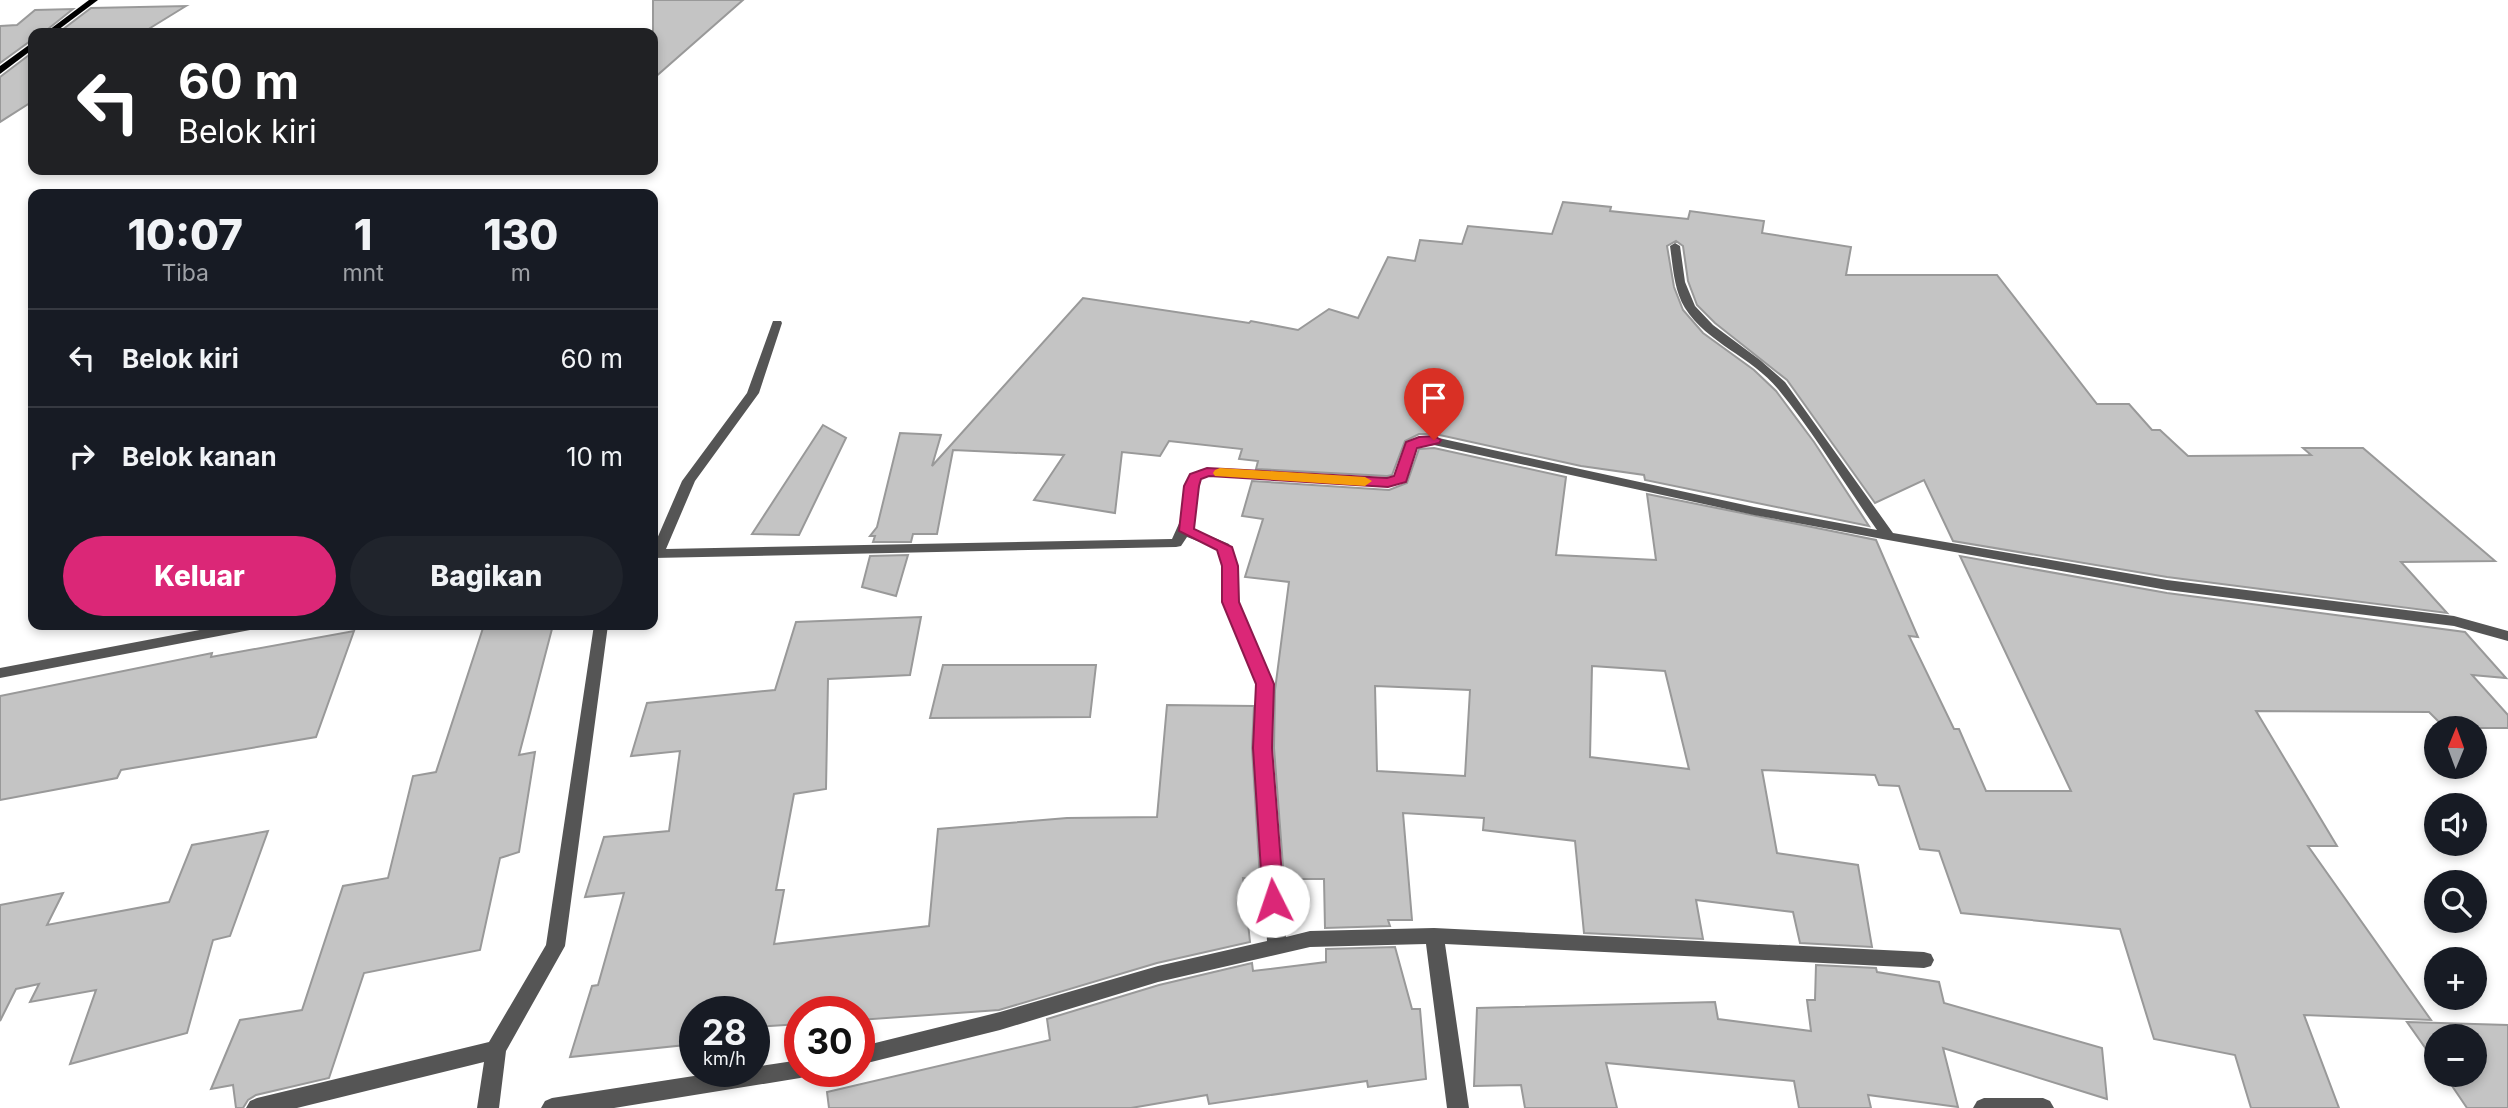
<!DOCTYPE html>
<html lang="id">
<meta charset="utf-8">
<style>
:root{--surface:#171b24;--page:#20242c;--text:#f1f3f6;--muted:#9ea1a6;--line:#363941;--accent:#db2777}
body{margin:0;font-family:Inter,sans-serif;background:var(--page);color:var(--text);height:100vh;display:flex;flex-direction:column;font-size:26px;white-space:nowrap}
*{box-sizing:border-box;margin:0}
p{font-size:23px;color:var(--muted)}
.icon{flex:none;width:38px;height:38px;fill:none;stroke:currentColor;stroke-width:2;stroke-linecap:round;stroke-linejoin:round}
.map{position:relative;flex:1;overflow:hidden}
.panel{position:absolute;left:28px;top:189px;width:630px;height:441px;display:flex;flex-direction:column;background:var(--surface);border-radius:14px;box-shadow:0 4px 10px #0003}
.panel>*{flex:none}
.guide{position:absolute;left:28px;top:28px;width:630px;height:147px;border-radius:14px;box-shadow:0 4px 10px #0003;background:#202124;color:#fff;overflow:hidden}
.needle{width:46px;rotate:1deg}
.fabs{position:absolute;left:2424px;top:716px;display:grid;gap:14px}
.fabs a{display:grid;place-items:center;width:63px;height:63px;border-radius:50%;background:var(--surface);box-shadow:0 4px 10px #0003;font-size:35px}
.speed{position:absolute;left:679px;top:996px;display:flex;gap:14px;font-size:35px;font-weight:700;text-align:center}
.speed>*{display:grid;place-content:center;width:91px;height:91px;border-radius:50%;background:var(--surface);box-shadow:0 4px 10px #0003;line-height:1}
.speed small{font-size:18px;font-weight:400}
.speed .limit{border:10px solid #d22;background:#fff;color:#111}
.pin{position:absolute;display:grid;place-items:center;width:60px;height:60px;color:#fff;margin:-72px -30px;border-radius:50% 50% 50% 0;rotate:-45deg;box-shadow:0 0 7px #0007}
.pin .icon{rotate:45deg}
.me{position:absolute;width:77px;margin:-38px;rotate:356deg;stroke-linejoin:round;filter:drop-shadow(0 0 5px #0008)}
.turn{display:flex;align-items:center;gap:24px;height:147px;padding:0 35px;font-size:32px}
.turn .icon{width:91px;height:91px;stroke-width:2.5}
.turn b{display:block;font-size:49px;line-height:60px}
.eta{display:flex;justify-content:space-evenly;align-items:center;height:119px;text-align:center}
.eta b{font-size:42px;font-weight:800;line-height:49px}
.cta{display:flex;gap:14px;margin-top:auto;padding:14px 35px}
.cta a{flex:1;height:80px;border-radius:42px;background:var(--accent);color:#fff;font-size:28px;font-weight:800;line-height:80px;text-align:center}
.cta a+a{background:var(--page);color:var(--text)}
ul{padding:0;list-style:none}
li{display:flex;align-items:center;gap:21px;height:98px;padding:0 35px;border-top:2px solid var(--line)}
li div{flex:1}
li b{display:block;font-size:26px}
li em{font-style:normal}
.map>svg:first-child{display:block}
.building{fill:#c4c4c4;stroke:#999;stroke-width:2;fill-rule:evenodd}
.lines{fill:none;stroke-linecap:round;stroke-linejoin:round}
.minor{fill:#555;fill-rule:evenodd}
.primary{fill:#000;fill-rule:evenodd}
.route{fill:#db2777;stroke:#8e194d;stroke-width:2}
.slow{fill:#f59e0b}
</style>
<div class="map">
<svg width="2508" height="1108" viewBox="0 0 2508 1108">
<rect width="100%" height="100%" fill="#fff"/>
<g class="building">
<path d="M653,0H743L653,79Z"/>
<path d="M186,6L142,33H58L91,8Z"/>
<path d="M73,9L43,33H33V39L0,63V26L17,25L35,10Z"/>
<path d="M33,52V101L0,122V77Z"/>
<path d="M1563,202L1611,207L1610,211L1688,219L1690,211L1764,221L1762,233L1851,247L1846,275H1997L2097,404H2129L2152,430H2160L2188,456L2311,455L2303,448H2363L2495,561L2401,562L2447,613L2167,577L1953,541L1924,480L1875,503L1787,380L1715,323L1697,305L1688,281L1683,246L1676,241L1667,246L1674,287L1683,310L1703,333L1754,370L1776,391L1814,442L1869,526L1645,480L1644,475L1581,466L1435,434H1419L1405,441L1392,475L1387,476L1256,469L1258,461L1239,459L1242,449L1169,441L1160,456L1122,452L1115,513L1034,500L1064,455L953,450L937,534H913L911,542H873L875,536H870L877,527L900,433L941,435L932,466L1083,298L1249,323L1251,321L1298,330L1329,309L1358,318L1388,257L1415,261L1420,240L1462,244L1468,226L1552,234Z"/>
<path d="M823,425L846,438L799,535L752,534Z"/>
<path d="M1434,448L1566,477L1556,555L1656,560L1647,494L1876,540L1918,637L1909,636L1954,729H1959L1986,791H2071L1960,556L2167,593L2465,632L2506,678L2472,675L2508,715V728H2445L2429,712L2256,711L2337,846H2308L2431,1020L2304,1015L2339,1108H2251L2235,1055L2154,1039L2120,929L1961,913L1939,851L1920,849L1899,786L1879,785L1875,775L1762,770L1777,853L1858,865L1872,947L1800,943L1793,912L1696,900L1703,939L1584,933L1575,841L1483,830L1484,818L1403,813L1412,920H1388L1390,926L1325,928L1324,879H1284L1274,748L1275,690L1289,582L1245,577L1263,519L1242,516L1252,481L1389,490L1407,483L1419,449ZM1592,666L1665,671L1689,769L1590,757ZM1375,686L1470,690L1465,776L1377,771Z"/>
<path d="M908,555L896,596L862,587L870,556Z"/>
<path d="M921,617L910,675L828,679L826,789L794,794L776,890H784L774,944L929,926L938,829L1067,818L1157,817L1167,705L1254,706L1252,748L1260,879L1243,878L1250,942L1157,963L999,1010L859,1020V1012H800V1024L754,1027V1012H695V1044L570,1057L592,986L598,985L624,893L585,897L604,837L669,831L680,751L631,756L647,703L775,690L796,622Z"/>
<path d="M484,625H553L519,755L535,752L519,852L500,858L480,950L364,973L329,1078L256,1095L248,1100L243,1108H236L233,1085L211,1089L240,1020L302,1010L343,886L388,878L413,776L436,772Z"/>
<path d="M354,631L316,737L121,770L117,778L0,800V696L212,653L211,657Z"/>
<path d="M943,665H1096L1090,717L930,718Z"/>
<path d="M268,831L230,936L213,940L187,1033L70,1064L96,990L30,1002L39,984L16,989L0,1021V905L63,893L47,925L169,902L192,845Z"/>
<path d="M1395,947L1412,1009H1420L1426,1079L1368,1087L1367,1081L1209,1104L1207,1095L1131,1108H829L827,1092L1050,1040L1047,1019L1159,985L1252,963L1253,971L1326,962V949Z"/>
<path d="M1816,965L1876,968L1877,972L1939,982L1944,1003L2102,1048L2107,1099L1943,1048L1958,1107L1868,1095L1871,1108H1799L1794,1081L1606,1063L1617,1108H1525L1521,1085L1474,1086L1477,1008L1715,1002L1718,1019L1811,1031L1807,1000H1815Z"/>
<path d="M2407,1022L2508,1025V1108H2467L2444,1074H2474V1036H2436V1063Z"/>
</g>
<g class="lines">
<g class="minor">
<path d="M1675,243L1680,246L1685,282L1695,306L1713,325L1760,360L1785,382L1893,533L2167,580L2454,616L2508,631V641L2454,626L2167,590L1888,540L1754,515L1434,445L1417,447L1405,482L1388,487L1209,476L1201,479L1191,528L1229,544L1237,566V602L1273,684L1271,748L1286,937L1310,931L1434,928L1924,952L1931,954L1934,960L1931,966L1924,968L1445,944L1469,1108H1447L1426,944L1310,947L1158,982L1000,1030L859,1065V1047L1000,1012L1158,966L1267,941L1255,748L1257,684L1223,602V566L1218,549L1187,537L1181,546L1176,547L653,558V548L682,481L747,393L773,321H781L782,323L759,393L695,481L666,549L1172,539L1181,519L1189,477L1202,469L1387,479L1394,477L1407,442L1419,437H1434L1754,507L1877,530C1844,483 1814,433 1778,389C1752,357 1707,343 1685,308C1674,290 1673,267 1670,246Z"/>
<path d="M226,625H257L250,630L0,678V668Z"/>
<path d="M594,625H608L565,946L506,1051L499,1108H477L484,1062L297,1108H246L250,1101L257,1098L489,1042L546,945Z"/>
<path d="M800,1060V1071H809L807,1076L800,1078L614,1108H541L545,1101L552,1098L726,1071H754V1067Z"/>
<path d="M1984,1098H2043L2050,1101L2054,1108H1973L1977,1101Z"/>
</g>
<g class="primary">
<path d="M89,0H98L54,33H45Z"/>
<path d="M33,42V49L0,74V66Z"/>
</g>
</g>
<path class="route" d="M1434,436L1441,440L1439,443L1417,448L1406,482L1388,487L1209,476L1201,479L1199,486L1194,529L1232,547L1238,566L1239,602L1274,684L1272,748L1284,901L1281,907L1273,909L1266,907L1263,901L1253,748L1256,684L1222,602V566L1217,550L1179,531L1184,486L1190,474L1207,468L1387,478L1394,476L1406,442L1419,437Z"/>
<path class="slow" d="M1220,468L1365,477L1372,481L1365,486L1215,476L1213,473L1215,470Z"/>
</svg>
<div class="fabs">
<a><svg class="needle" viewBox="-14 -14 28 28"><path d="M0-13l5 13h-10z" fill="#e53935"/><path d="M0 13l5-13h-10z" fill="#9ea1a6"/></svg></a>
<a><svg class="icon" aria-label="sound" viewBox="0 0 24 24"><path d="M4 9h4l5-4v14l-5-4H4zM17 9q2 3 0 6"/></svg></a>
<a><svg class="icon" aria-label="search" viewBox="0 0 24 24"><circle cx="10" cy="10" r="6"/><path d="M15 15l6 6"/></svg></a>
<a>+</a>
<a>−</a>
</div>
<div class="speed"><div>28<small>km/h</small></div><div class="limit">30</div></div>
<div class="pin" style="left:1434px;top:440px;background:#d93025"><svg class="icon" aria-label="arrive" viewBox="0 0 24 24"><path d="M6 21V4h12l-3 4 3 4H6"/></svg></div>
<svg class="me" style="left:1273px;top:901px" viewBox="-20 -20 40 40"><circle r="19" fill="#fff"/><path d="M0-13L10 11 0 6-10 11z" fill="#db2777"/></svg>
<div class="guide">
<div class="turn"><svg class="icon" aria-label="left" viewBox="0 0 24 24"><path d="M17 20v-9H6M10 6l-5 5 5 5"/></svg><div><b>60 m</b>Belok kiri</div></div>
</div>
<section class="panel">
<div class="eta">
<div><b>10:07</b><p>Tiba</p></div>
<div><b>1</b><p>mnt</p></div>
<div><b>130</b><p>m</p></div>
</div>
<ul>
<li><svg class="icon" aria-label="left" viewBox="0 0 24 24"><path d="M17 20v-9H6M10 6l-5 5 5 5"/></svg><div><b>Belok kiri</b></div><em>60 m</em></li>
<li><svg class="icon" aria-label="right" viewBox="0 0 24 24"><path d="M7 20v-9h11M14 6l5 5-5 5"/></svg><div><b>Belok kanan</b></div><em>10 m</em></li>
</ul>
<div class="cta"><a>Keluar</a><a>Bagikan</a></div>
</section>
</div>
